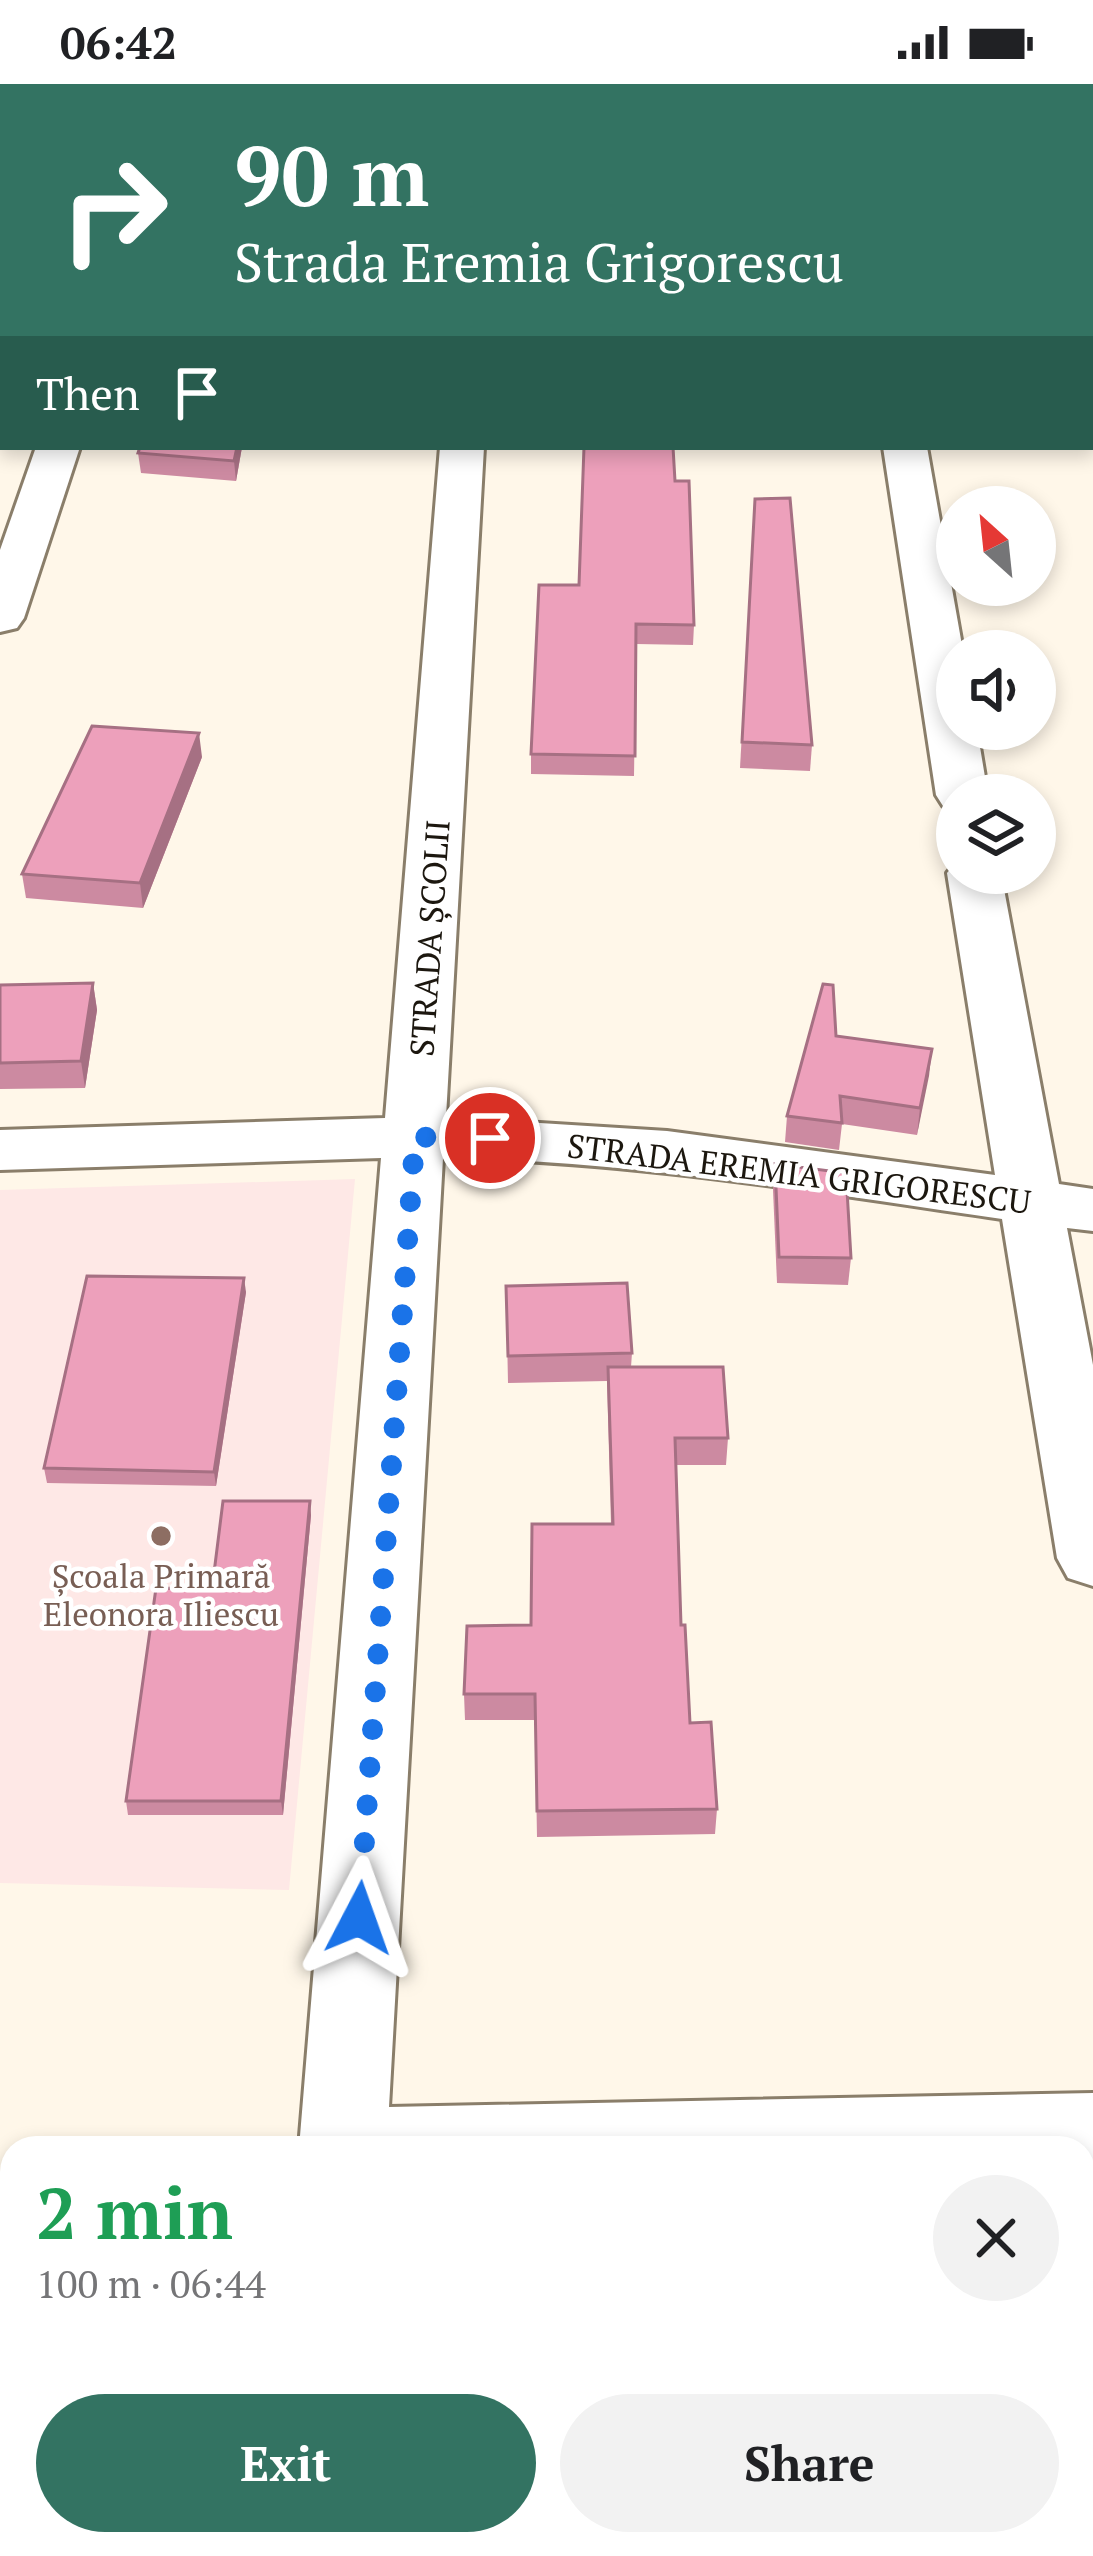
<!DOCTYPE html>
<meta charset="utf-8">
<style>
:root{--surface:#fff;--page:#f2f2f2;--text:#202124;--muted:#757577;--accent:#337362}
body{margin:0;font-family:"PT Serif",serif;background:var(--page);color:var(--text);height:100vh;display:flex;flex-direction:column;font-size:45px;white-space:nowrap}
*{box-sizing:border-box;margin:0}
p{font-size:39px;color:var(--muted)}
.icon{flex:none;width:66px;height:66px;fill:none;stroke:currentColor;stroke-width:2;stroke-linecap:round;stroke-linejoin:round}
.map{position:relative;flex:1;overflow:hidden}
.sheet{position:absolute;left:0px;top:2052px;width:1095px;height:420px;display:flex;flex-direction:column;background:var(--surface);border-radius:36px 36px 0 0;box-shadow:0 6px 18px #0003}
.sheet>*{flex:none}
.top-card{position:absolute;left:0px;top:0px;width:1095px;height:366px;box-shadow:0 6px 18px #0003;background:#337362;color:#fff;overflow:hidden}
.needle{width:78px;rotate:333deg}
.controls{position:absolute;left:936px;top:402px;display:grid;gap:24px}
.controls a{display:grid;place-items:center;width:120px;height:120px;border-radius:50%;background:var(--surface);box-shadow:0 6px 18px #0003;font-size:60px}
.pin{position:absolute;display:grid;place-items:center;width:102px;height:102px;color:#fff;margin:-51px;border:6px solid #fff;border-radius:50%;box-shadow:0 3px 12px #0007}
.me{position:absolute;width:132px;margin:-66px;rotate:4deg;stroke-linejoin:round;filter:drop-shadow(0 0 9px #0008)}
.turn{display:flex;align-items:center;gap:42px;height:252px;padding:0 36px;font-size:54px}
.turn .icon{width:156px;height:156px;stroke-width:2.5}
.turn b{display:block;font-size:84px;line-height:102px}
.then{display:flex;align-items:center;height:114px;padding:0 36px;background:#0003;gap:24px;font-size:45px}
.round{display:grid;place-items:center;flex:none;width:126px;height:126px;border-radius:63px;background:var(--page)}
.head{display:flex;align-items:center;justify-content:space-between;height:204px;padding:0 36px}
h1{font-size:72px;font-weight:800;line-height:90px;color:#1e9e55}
.cta{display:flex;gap:24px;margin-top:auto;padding:24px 36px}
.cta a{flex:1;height:138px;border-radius:72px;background:var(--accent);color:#fff;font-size:48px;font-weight:800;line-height:138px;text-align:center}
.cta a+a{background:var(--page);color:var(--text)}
.status{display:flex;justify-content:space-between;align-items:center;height:84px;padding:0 60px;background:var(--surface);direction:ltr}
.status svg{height:33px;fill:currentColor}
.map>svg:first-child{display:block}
.education{fill:#fee8e6}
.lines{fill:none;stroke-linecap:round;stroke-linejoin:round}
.street-casing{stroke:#8a7e6a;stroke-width:6}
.street{fill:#fff;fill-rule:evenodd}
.wall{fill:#cc8aa1}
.shaded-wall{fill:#a67083}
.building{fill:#eda0bb;stroke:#a67083;stroke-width:3}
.route{stroke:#1a73e8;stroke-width:21;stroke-dasharray:0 37.8}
.education-dot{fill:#8d6e63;stroke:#fff;stroke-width:4.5}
.labels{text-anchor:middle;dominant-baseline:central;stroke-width:9;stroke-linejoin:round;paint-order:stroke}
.street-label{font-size:33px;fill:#1c170f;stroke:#fff}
.education-label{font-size:33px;fill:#785e54;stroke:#fff}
</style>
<div class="status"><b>06:42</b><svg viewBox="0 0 49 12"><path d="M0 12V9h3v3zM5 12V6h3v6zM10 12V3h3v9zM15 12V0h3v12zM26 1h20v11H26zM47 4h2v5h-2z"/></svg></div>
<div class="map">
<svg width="1093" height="2472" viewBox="0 0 1093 2472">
<rect width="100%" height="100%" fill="#fff7e9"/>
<path class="education" d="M355,1095L289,1806L0,1799V1106Z"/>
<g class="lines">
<g class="street-casing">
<g id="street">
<rect x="829" y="0" width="34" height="3"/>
<path d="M909,0H989L991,3H911Z"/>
<path d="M1093,0V20H1092V3H1079Z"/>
<rect x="0" y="291" width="3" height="26"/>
<path d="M36,363H80L24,534L17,544L0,548V466Z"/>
<path d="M440,363H484L446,1033L667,1047L995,1091L947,789L957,777V789H1001L1059,1100L1093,1105V1147L1067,1144L1093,1281V1502L1068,1494L1057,1474L1002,1135C816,1108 631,1077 443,1074L389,2023L1093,2009V2089H1083V2064H299L381,1074L0,1086V1046L385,1034Z"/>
<path d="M883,363H927L963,567H957V645H977L988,711H957V726L943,722L936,711Z"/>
<path d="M266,2460H364L363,2472H265Z"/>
</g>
</g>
<use href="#street" class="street"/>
</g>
<g class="wall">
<path d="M242,363L236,397L141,389L138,369Z"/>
<path d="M675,397L694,541L693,561L636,560L634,692L531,690V670L579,501Z"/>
<path d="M755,415L812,661L810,687L740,684Z"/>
<path d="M202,673L143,824L26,814L22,790Z"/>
<path d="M93,899L97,926L85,1004L0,1005V901Z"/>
<path d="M836,952L932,965L917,1051L842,1040L839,1066L785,1058L787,1032Z"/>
<path d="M775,1080L851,1174L848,1201L777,1199L773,1106Z"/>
<path d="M506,1202L632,1269L631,1283L728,1354L726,1381H675L681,1541L690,1639L717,1725L715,1750L537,1753L535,1636H465L464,1610L531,1541L611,1440L607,1297L508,1299Z"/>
<path d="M246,1208L216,1402L47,1399L44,1384Z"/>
<path d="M311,1431L283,1731H128L126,1717L212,1505Z"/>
</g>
<g class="shaded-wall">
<path d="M237,363H242L236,397L234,377Z"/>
<path d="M199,649L202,673L143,824L140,799Z"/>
<path d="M93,899L97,926L85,1004L81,977Z"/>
<path d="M932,965L929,992L917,1051L920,1024Z"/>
<path d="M244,1194L246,1208L216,1402L214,1388Z"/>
<path d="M310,1417L311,1431L283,1731L281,1717Z"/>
</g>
<g class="building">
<path d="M444,0H665V3H443Z"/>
<path d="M1092,10L1093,13V76H1092Z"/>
<path d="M140,363H237L234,377L138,369Z"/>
<path d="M584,363H673L675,397H689L694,541L636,540L635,672L531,670L539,501H579Z"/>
<path d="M790,414L812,661L742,658L755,415Z"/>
<path d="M92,642L199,649L140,799L22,790Z"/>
<path d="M93,899L81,977L0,979V901Z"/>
<path d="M823,900L833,901L836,952L932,965L920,1024L840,1012L842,1039L787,1032Z"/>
<path d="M775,1080L846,1089L851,1174L779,1173Z"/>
<path d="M87,1192L244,1194L214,1388L44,1384Z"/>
<path d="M627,1199L632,1269L508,1272L506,1202Z"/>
<path d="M608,1283H723L728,1354H675L681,1541H685L690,1639L711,1638L717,1725L537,1727L535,1610H464L467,1542L531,1541L532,1440H613Z"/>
<path d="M223,1417H310L281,1717H126L156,1504L212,1505Z"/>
</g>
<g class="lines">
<path class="route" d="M359,1834L415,1053L490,1054"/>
</g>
<circle class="education-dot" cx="161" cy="1452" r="12"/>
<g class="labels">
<g class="street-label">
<text transform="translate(429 854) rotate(-86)">STRADA ȘCOLII</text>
<text transform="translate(799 1089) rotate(7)">STRADA EREMIA GRIGORESCU</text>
</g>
<g class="education-label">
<text x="161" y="1491">Școala Primară<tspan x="161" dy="38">Eleonora Iliescu</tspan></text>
</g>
</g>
</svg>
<div class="controls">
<a><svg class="needle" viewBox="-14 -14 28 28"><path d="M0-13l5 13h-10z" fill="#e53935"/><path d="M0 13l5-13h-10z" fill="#757577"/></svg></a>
<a><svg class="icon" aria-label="sound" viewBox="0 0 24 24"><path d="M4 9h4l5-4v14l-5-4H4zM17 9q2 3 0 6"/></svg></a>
<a><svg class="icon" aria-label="layers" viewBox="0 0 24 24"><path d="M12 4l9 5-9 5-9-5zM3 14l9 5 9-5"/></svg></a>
</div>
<div class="pin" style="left:490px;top:1054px;background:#d93025"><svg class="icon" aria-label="arrive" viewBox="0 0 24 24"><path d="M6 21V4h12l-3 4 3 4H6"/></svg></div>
<svg class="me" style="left:359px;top:1834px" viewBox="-20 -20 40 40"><path d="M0-17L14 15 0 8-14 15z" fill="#1a73e8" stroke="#fff" stroke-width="4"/></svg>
<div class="top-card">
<div class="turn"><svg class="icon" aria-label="right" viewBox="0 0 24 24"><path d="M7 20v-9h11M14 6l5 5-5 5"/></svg><div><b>90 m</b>Strada Eremia Grigorescu</div></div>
<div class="then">Then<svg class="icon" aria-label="arrive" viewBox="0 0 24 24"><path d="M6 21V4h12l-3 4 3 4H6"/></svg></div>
</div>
<section class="sheet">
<div class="head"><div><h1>2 min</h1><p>100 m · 06:44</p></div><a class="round"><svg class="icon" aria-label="close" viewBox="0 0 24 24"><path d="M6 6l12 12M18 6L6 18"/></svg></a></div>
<div class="cta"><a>Exit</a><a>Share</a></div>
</section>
</div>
